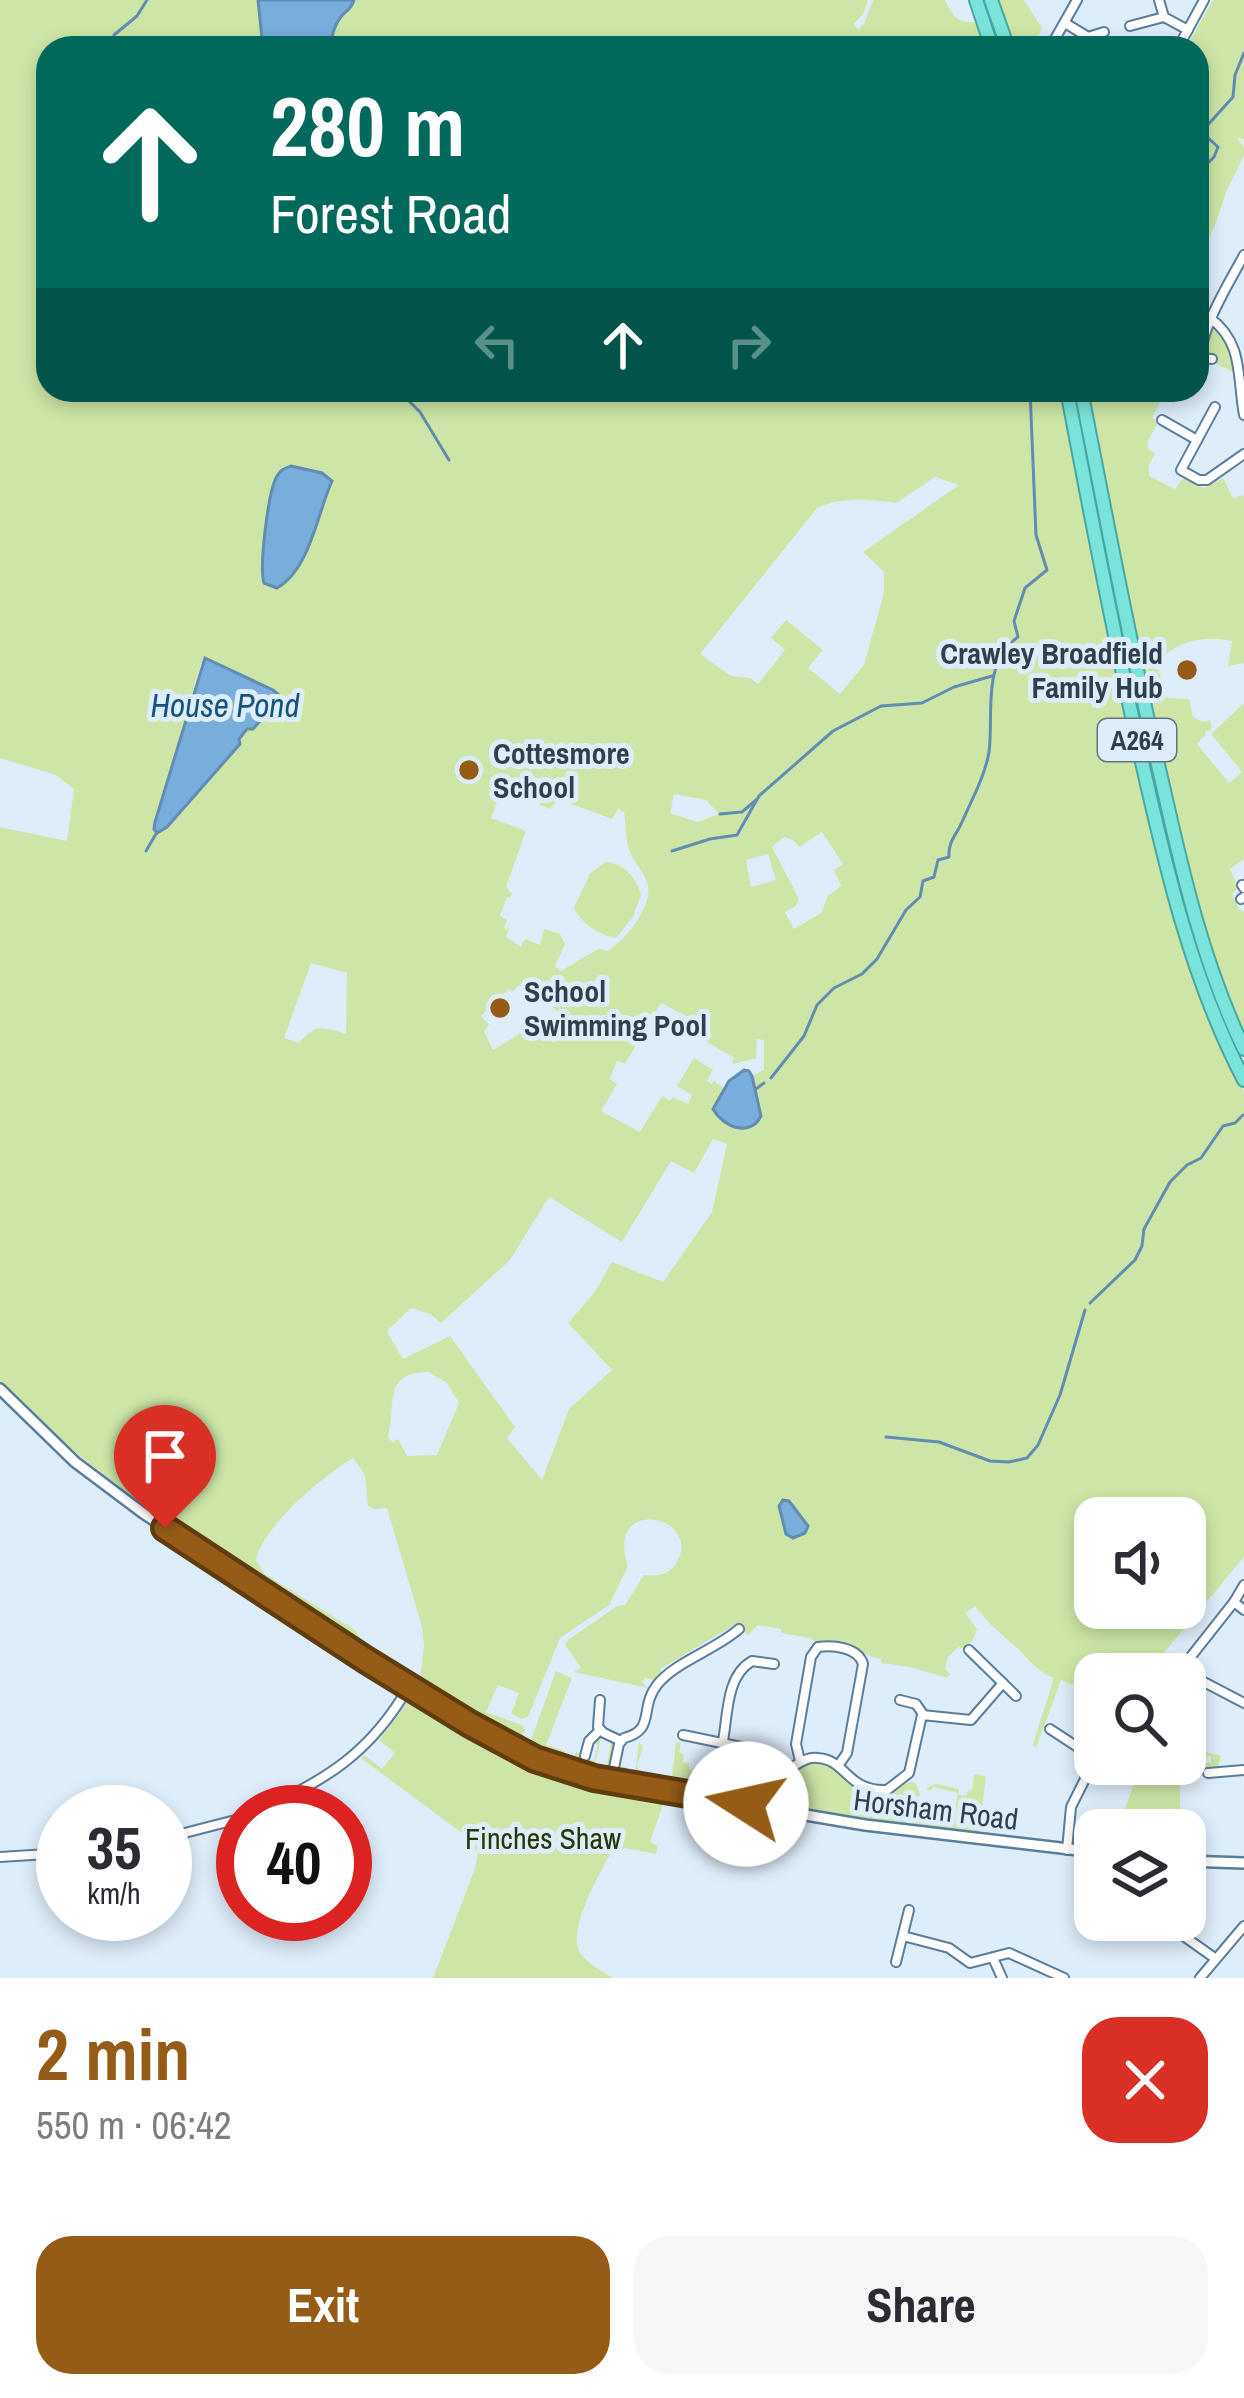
<!DOCTYPE html>
<meta charset="utf-8">
<style>
:root{--surface:#fff;--page:#f7f7f7;--text:#2b2b33;--muted:#7c7c81;--accent:#945c16}
body{margin:0;font-family:"Archivo Narrow",sans-serif;background:var(--page);color:var(--text);height:100vh;display:flex;flex-direction:column;font-size:45px;white-space:nowrap}
*{box-sizing:border-box;margin:0}
p{font-size:39px;color:var(--muted)}
.icon{flex:none;width:66px;height:66px;fill:none;stroke:currentColor;stroke-width:2;stroke-linecap:round;stroke-linejoin:round}
.map{position:relative;height:1978px;overflow:hidden}
.side{display:flex;flex-direction:column;background:var(--surface);flex:1}
.side>*{flex:none}
.hud{position:absolute;left:36px;top:36px;width:1173px;height:366px;border-radius:36px;box-shadow:0 6px 18px #0003;background:#00695c;color:#fff;overflow:hidden}
.fabs{position:absolute;left:1074px;top:1497px;display:grid;gap:24px}
.fabs a{display:grid;place-items:center;width:132px;height:132px;border-radius:24px;background:var(--surface);box-shadow:0 6px 18px #0003;font-size:60px}
.speed{position:absolute;left:36px;top:1785px;display:flex;gap:24px;font-size:60px;font-weight:700;text-align:center}
.speed>*{display:grid;place-content:center;width:156px;height:156px;border-radius:50%;background:var(--surface);box-shadow:0 6px 18px #0003;line-height:1}
.speed small{font-size:30px;font-weight:400}
.speed .limit{border:18px solid #d22;background:#fff;color:#111}
.pin{position:absolute;display:grid;place-items:center;width:102px;height:102px;color:#fff;margin:-123px -51px;border-radius:50% 50% 50% 0;rotate:-45deg;box-shadow:0 0 12px #0007}
.pin .icon{rotate:45deg}
.me{position:absolute;width:132px;margin:-66px;rotate:280deg;stroke-linejoin:round;filter:drop-shadow(0 0 9px #0008)}
.turn{display:flex;align-items:center;gap:42px;height:252px;padding:0 36px;font-size:54px}
.turn .icon{width:156px;height:156px;stroke-width:2.5}
.turn b{display:block;font-size:84px;line-height:102px}
.lanes{display:flex;align-items:center;height:114px;padding:0 36px;background:#0003;justify-content:center;gap:60px;direction:ltr}
.lanes .off{opacity:.35}
.round{display:grid;place-items:center;flex:none;width:126px;height:126px;border-radius:36px;background:var(--page)}
.headline{display:flex;align-items:center;justify-content:space-between;height:204px;padding:0 36px}
h1{font-size:72px;font-weight:700;line-height:90px;color:var(--accent)}
.primary-button{display:flex;gap:24px;margin-top:auto;padding:24px 36px}
.primary-button a{flex:1;height:138px;border-radius:36px;background:var(--accent);color:#fff;font-size:48px;font-weight:700;line-height:138px;text-align:center}
.primary-button a+a{background:var(--page);color:var(--text)}
.map>svg:first-child{display:block}
.green{fill:#cde6a7;fill-rule:evenodd}
.water{fill:#78addc;stroke:#628cb1;stroke-width:3}
.lines{fill:none;stroke-linecap:round;stroke-linejoin:round}
.stream{stroke:#628cb1;stroke-width:3}
.minor-casing{stroke:#5b7d9c;stroke-width:12}
.tertiary-casing{stroke:#5b7d9c;stroke-width:14}
.trunk-casing{stroke:#4ba6a2;stroke-width:16}
.minor{stroke:#fff;stroke-width:8}
.tertiary{stroke:#fff;stroke-width:9}
.trunk{stroke:#7be4da;stroke-width:12}
.route-casing{stroke:#603c0e;stroke-width:30}
.route{stroke:#945c16;stroke-width:21}
.poi-dot{fill:#945c16;stroke:#deedfa;stroke-width:4.5}
.labels{text-anchor:middle;dominant-baseline:central;stroke-width:10;stroke-linejoin:round;paint-order:stroke}
.shield{fill:#deedfa;stroke:#647380;stroke-width:3}
.shield-label{font-size:27px;font-weight:bold;fill:#303f4c}
.poi-label{font-size:30px;font-weight:bold;fill:#303f4c;stroke:#deedfa;text-anchor:start}
.street-label{font-size:30px;fill:#303f4c;stroke:#deedfa}
.park-label{font-size:30px;fill:#273707;stroke:#deedfa}
.water-label{font-size:33px;font-style:italic;fill:#185380;stroke:#deedfa}
</style>
<div class="map">
<svg width="1244" height="1978" viewBox="0 0 1244 1978">
<rect width="100%" height="100%" fill="#deedfa"/>
<g class="green">
<path d="M0,0H868L863,14L854,24L858,30L864,24L873,0H945C953,16 956,23 975,22L980,27L987,48H48V390H1061L1129,723L1226,1055L1244,1091V1557L1146,1674H1095V1693L1061,1680L1036,1748L1033,1744L1054,1678C1033,1670 1026,1654 1009,1641C996,1630 986,1620 975,1606L965,1613L977,1629L973,1640L964,1650L959,1646L948,1657L945,1669L950,1674L947,1678L910,1667L881,1663V1659C858,1655 842,1634 817,1643L810,1638L781,1633V1629L758,1625L748,1635L736,1624L660,1669L662,1673L654,1680L645,1678L642,1682L648,1688L574,1672L581,1668L565,1645L568,1640L617,1606L625,1605L644,1575C658,1577 670,1574 677,1562C703,1515 604,1495 628,1566L609,1605L560,1638L528,1717L523,1719L511,1714L519,1693L498,1685L486,1712L522,1725L525,1730L520,1741L516,1744L508,1743L506,1748C561,1778 605,1785 666,1796L650,1842L658,1846L656,1854L625,1848L611,1853C599,1874 565,1933 581,1954C589,1965 602,1971 613,1978H433L475,1869L478,1853L470,1839L361,1758L364,1755L382,1769L395,1753L379,1740L410,1699L418,1696L424,1646L422,1627L387,1508L374,1509L368,1506L365,1475L353,1458C324,1475 263,1526 256,1560L265,1574L355,1630L360,1638V1645C233,1567 104,1490 0,1382V827L67,841L74,789L56,775L0,758ZM935,477L959,485L863,552L884,572V593L864,665L840,694L808,668L823,650L786,620L771,638L785,650L758,684L750,678L731,676L700,654L817,508C844,496 868,500 896,503ZM201,663L278,700L253,729H248L239,740L240,745L167,827L155,822ZM502,789L532,802L536,791L543,794L540,805L550,809L558,799L612,819L618,809L624,812C626,825 625,839 630,852C634,863 646,874 648,886C652,908 624,941 608,951L598,949L561,971L555,966L565,944L560,934L544,929L540,945L525,939L521,947L506,937L509,930L504,928L507,920L500,916L507,897L510,898L512,894L506,887L526,831L491,818ZM674,794L706,800L719,814L697,822L670,813ZM822,832L843,864L834,870L841,886L828,896L821,913L794,929L785,912L796,906L799,899L772,847L784,837L793,840L799,847ZM768,854L776,880L751,887L746,860ZM311,963L347,973L346,1034C322,1028 317,1022 299,1043L284,1038ZM519,985L549,1003L569,1024L554,1043L529,1023L518,1035L493,1050L484,1031L489,1025L481,1016L509,989L512,992ZM661,1003L688,1017L682,1027L734,1058L732,1063L734,1064L756,1058L757,1039L764,1040V1070L752,1076L761,1109L757,1124L742,1129L731,1124L724,1088L714,1081L712,1084L707,1081L713,1070L694,1058L677,1086L692,1095L688,1104L673,1097L670,1101L662,1096L640,1132L601,1111L617,1084L610,1079L617,1061L625,1064ZM713,1139L727,1144L712,1212L663,1282L612,1262L594,1293L568,1323L612,1370L569,1409L542,1480L507,1438L515,1427L450,1336L403,1359L388,1334L389,1329L411,1308L430,1314L441,1323L510,1260L549,1197L622,1242L671,1161L694,1173ZM429,1372L447,1383L459,1403L437,1455L407,1456L398,1439L393,1443L388,1437C397,1406 381,1372 429,1372ZM1095,1518H1185V1608H1095Z"/>
<path d="M997,0H1024L1042,28L1037,39L1050,48H1013Z"/>
<path d="M1213,0H1244V139L1237,138L1244,147V155L1227,190L1215,225L1197,265V48H1186Z"/>
<path d="M1212,328L1221,330L1229,344L1236,373L1214,363L1213,355L1206,353L1207,333Z"/>
<path d="M1086,390H1142L1150,402L1157,390L1165,391L1152,418L1158,422L1147,443L1149,450L1155,453L1149,465V476L1175,489L1183,478L1204,488L1223,478L1233,498L1244,495V663L1228,666L1232,641C1200,635 1180,641 1156,662L1167,698L1189,699L1193,717L1203,722L1210,720L1212,728L1208,732L1206,730L1205,735L1197,744L1229,783L1242,772L1211,734L1244,703V859L1230,869L1238,888L1232,894L1239,909L1244,912V1034C1196,920 1171,800 1145,679C1124,583 1103,487 1086,390Z"/>
<path d="M605,862C624,863 636,877 641,895L633,917L616,938C599,935 580,923 574,907L590,874Z"/>
<path d="M556,1671L572,1678L546,1745L565,1751V1755L574,1757L576,1752L594,1761L598,1745L593,1741L600,1736L605,1737L601,1739L595,1763L607,1766L611,1741L614,1743L612,1759L606,1774C581,1772 544,1767 528,1748Z"/>
<path d="M639,1741L643,1748L637,1765L642,1777L653,1779L656,1773V1780L666,1782L668,1776H672L676,1742L681,1743L679,1752L684,1754L683,1762L689,1763V1770L695,1772V1777L716,1780L718,1774L738,1775L740,1762L725,1748L743,1751L747,1755L743,1793L735,1799L624,1780L620,1772L622,1766L633,1771L636,1769Z"/>
<path d="M1185,1741L1203,1747L1202,1751L1221,1756L1218,1768L1206,1767V1772H1180V1825L1120,1823L1141,1764L1191,1763V1769H1201L1202,1762L1211,1763V1756L1202,1757L1200,1750H1191V1755H1185Z"/>
<path d="M816,1761C841,1767 850,1792 877,1793C892,1794 901,1782 915,1782L920,1794L907,1817V1828L773,1806L760,1801L754,1794L758,1776H786L803,1763Z"/>
<path d="M974,1774L986,1776L979,1834L912,1827V1820L952,1825L958,1793L933,1787L931,1791L927,1790L928,1787L936,1784L959,1789V1795L966,1796L968,1790H972Z"/>
</g>
<g class="water">
<path d="M258,0H354C351,10 346,10 340,18C333,27 332,38 330,48H263Z"/>
<path d="M291,466L322,473L332,481C317,514 310,569 277,588L264,583C259,567 268,494 276,478C281,469 282,470 291,466Z"/>
<path d="M205,658L273,690L278,694V700L253,729H247L239,739L240,744L167,827L157,833L154,829L155,822Z"/>
<path d="M744,1070L749,1071L752,1076L761,1116C750,1138 723,1127 713,1109L729,1081Z"/>
<path d="M783,1500L789,1501L808,1526L805,1533L793,1538L786,1534L779,1506Z"/>
</g>
<g class="lines">
<g class="stream">
<path d="M114,35L137,16L147,0"/>
<path d="M1197,202L1204,167L1214,157L1218,147L1207,137L1205,128L1233,97L1235,75L1244,53"/>
<path d="M398,390L420,412L449,460"/>
<path d="M720,814L742,812L756,800"/>
<path d="M146,851L157,832"/>
<path d="M672,851L710,839L737,835L759,796L833,731L881,706L922,703L954,687L992,676"/>
<path d="M771,1078L804,1036L817,1005L834,988L862,974L877,959L906,910L920,897L923,881L934,877L938,860L949,857C948,841 956,836 962,822C972,799 985,776 989,752C994,714 981,664 1018,637L1014,621L1025,588L1047,570L1036,535L1030,390"/>
<path d="M756,1089L764,1083"/>
<path d="M1090,1303L1135,1260L1142,1246L1144,1229L1170,1182L1187,1165L1201,1158L1223,1126L1235,1123L1243,1115"/>
<path d="M886,1437L939,1442L990,1461L1009,1462L1027,1458L1038,1445L1060,1395L1085,1310"/>
</g>
<g class="minor-casing">
<g id="minor">
<path d="M1159,0L1164,17L1188,30"/>
<path d="M1065,23L1088,37L1092,48"/>
<path d="M1130,26L1164,17"/>
<path d="M1088,37L1104,32"/>
<path d="M1051,46L1077,0"/>
<path d="M1178,48L1204,0"/>
<path d="M1210,318C1244,343 1237,377 1244,415"/>
<path d="M1199,358L1212,359"/>
<path d="M1198,373C1200,328 1223,294 1244,255"/>
<path d="M1215,407L1181,470L1199,480H1207L1244,454"/>
<path d="M1162,420L1197,440"/>
<path d="M1242,885L1244,888"/>
<path d="M1241,899L1244,897"/>
<path d="M1234,1602L1244,1585"/>
<path d="M969,1650L1016,1696"/>
<path d="M1189,1659L1234,1602L1244,1610"/>
<path d="M1185,1668L1202,1681L1244,1703"/>
<path d="M600,1700L598,1727L604,1733L621,1741"/>
<path d="M900,1700L916,1704L923,1714"/>
<path d="M1185,1703L1202,1681"/>
<path d="M1050,1729L1082,1750L1087,1762L1085,1779L1071,1807L1067,1850"/>
<path d="M683,1735L751,1749L754,1758L746,1804"/>
<path d="M723,1741C728,1714 726,1676 752,1661L774,1664"/>
<path d="M585,1756L589,1741L600,1730"/>
<path d="M800,1761L796,1744L811,1657L818,1647C833,1645 858,1647 863,1664L847,1753L838,1766"/>
<path d="M752,1768C761,1769 772,1773 782,1771C796,1768 803,1756 818,1758C847,1760 847,1792 887,1790L909,1773L922,1715L971,1720L1003,1683"/>
<path d="M1208,1773L1244,1770"/>
<path d="M611,1782L619,1744L624,1738C656,1730 639,1708 657,1685C675,1662 715,1650 739,1629"/>
<path d="M256,1812C325,1781 371,1753 409,1686"/>
<path d="M165,1838L243,1818"/>
<path d="M0,1857L63,1853"/>
<path d="M1168,1925L1216,1959"/>
<path d="M903,1936L949,1948L970,1963L1009,1953L1064,1978"/>
<path d="M993,1958L1002,1978"/>
<path d="M896,1962L909,1910"/>
<path d="M1200,1978L1244,1926"/>
</g>
</g>
<g class="tertiary-casing">
<g id="tertiary">
<path d="M0,1389L75,1462L143,1513L404,1683L469,1724L545,1764L634,1786L865,1825L1095,1852"/>
<path d="M1185,1861L1244,1863"/>
</g>
</g>
<g class="trunk-casing">
<g id="trunk">
<path d="M976,0L992,48"/>
<path d="M991,0L1008,48"/>
<path d="M1067,390C1089,507 1112,624 1137,740C1163,856 1189,975 1244,1080"/>
<path d="M1081,390C1107,522 1132,655 1163,786C1183,875 1204,966 1244,1049"/>
</g>
</g>
<use href="#minor" class="minor"/>
<use href="#tertiary" class="tertiary"/>
<use href="#trunk" class="trunk"/>
</g>
<g class="lines">
<g class="route-casing">
<path id="route" d="M165,1528L366,1660L470,1724L535,1759L594,1778L746,1804"/>
</g>
<use href="#route" class="route"/>
</g>
<g class="poi-dot">
<circle cx="1187" cy="670" r="12"/>
<circle cx="469" cy="770" r="12"/>
<circle cx="500" cy="1008" r="12"/>
</g>
<g class="labels">
<rect class="shield" x="1098" y="719" width="78" height="42" rx="9"/>
<g class="shield-label">
<text x="1137" y="740">A264</text>
</g>
<g class="poi-label">
<text x="1163" y="653" text-anchor="end">Crawley Broadfield<tspan x="1163" dy="34">Family Hub</tspan></text>
<text x="493" y="753">Cottesmore<tspan x="493" dy="34">School</tspan></text>
<text x="524" y="991">School<tspan x="524" dy="34">Swimming Pool</tspan></text>
</g>
<g class="street-label">
<text transform="translate(936 1809) rotate(7)">Horsham Road</text>
</g>
<g class="park-label">
<text x="543" y="1838">Finches Shaw</text>
</g>
<g class="water-label">
<text x="225" y="705">House Pond</text>
</g>
</g>
</svg>
<div class="fabs">
<a><svg class="icon" aria-label="sound" viewBox="0 0 24 24"><path d="M4 9h4l5-4v14l-5-4H4zM17 9q2 3 0 6"/></svg></a>
<a><svg class="icon" aria-label="search" viewBox="0 0 24 24"><circle cx="10" cy="10" r="6"/><path d="M15 15l6 6"/></svg></a>
<a><svg class="icon" aria-label="layers" viewBox="0 0 24 24"><path d="M12 4l9 5-9 5-9-5zM3 14l9 5 9-5"/></svg></a>
</div>
<div class="speed"><div>35<small>km/h</small></div><div class="limit">40</div></div>
<div class="pin" style="left:165px;top:1528px;background:#d93025"><svg class="icon" aria-label="arrive" viewBox="0 0 24 24"><path d="M6 21V4h12l-3 4 3 4H6"/></svg></div>
<svg class="me" style="left:746px;top:1804px" viewBox="-20 -20 40 40"><circle r="19" fill="#fff"/><path d="M0-13L10 11 0 6-10 11z" fill="#945c16"/></svg>
<div class="hud">
<div class="turn"><svg class="icon" aria-label="ahead" viewBox="0 0 24 24"><path d="M12 20V5M6 11l6-6 6 6"/></svg><div><b>280 m</b>Forest Road</div></div>
<div class="lanes"><svg class="icon off" aria-label="left" viewBox="0 0 24 24"><path d="M17 20v-9H6M10 6l-5 5 5 5"/></svg><svg class="icon" aria-label="ahead" viewBox="0 0 24 24"><path d="M12 20V5M6 11l6-6 6 6"/></svg><svg class="icon off" aria-label="right" viewBox="0 0 24 24"><path d="M7 20v-9h11M14 6l5 5-5 5"/></svg></div>
</div>
</div>
<section class="side">
<div class="headline"><div><h1>2 min</h1><p>550 m · 06:42</p></div><a class="round" style="background:#d93025;color:#fff"><svg class="icon" aria-label="close" viewBox="0 0 24 24"><path d="M6 6l12 12M18 6L6 18"/></svg></a></div>
<div class="primary-button"><a>Exit</a><a>Share</a></div>
</section>
